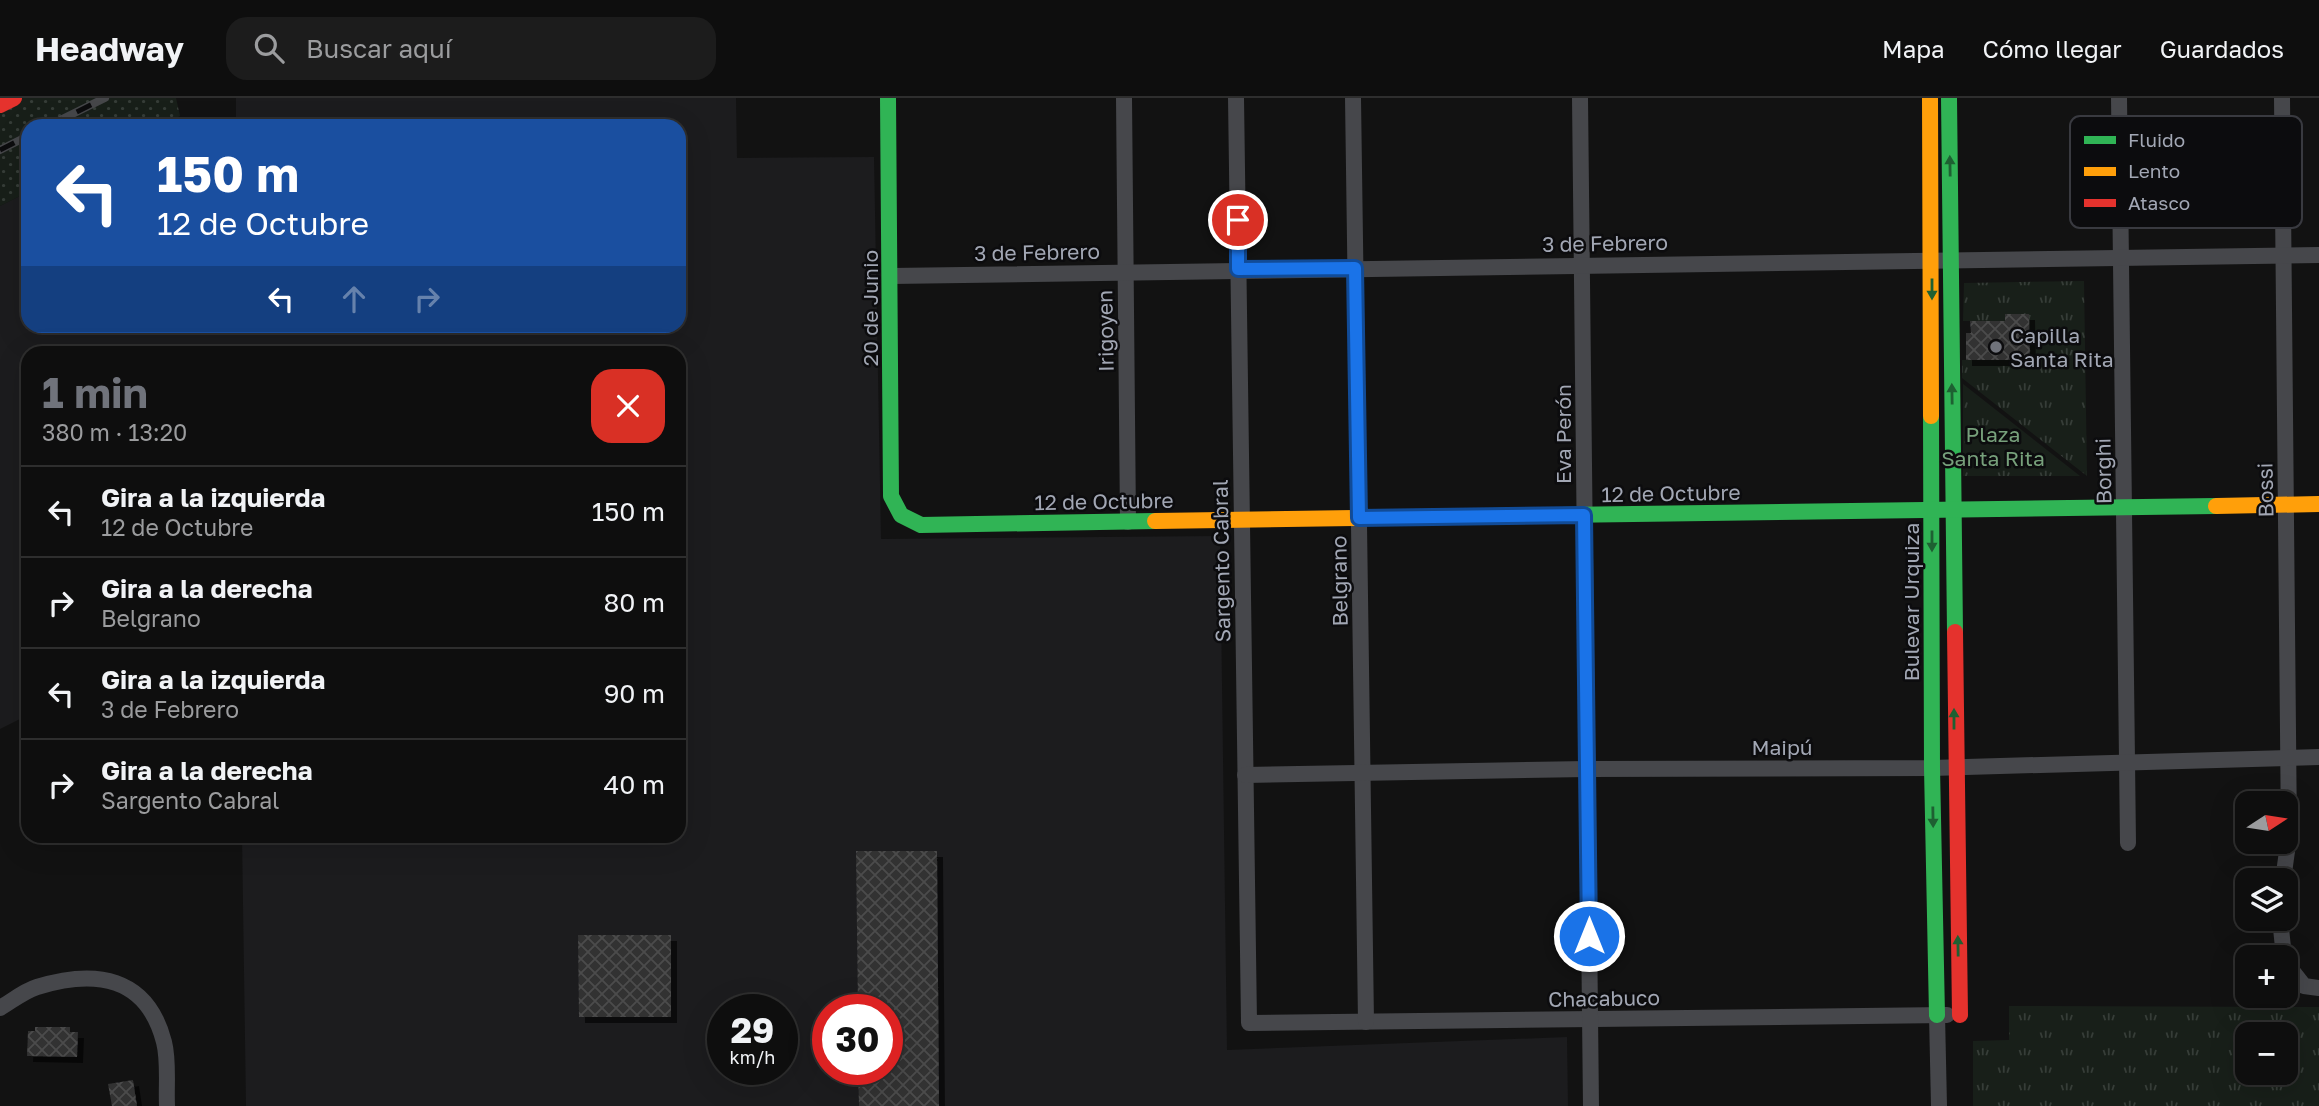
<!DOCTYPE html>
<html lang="es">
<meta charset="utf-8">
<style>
:root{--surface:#0e0e0e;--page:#1c1c1c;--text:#f1f3f6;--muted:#9b9c9e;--line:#2e2e2e;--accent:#70737b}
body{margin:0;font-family:"Golos Text",sans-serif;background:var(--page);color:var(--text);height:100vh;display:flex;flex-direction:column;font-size:26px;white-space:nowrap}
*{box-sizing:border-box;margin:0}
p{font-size:23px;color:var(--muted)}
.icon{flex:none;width:38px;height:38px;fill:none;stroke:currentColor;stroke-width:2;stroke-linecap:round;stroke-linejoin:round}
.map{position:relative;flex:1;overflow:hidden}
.panel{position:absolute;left:21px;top:248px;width:665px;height:497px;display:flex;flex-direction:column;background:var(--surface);border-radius:21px;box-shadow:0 7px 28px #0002,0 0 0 2px var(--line)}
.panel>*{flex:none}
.hud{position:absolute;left:21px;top:21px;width:665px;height:214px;border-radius:21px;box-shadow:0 7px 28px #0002,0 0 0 2px var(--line);background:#1a4fa0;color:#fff;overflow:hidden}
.needle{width:46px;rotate:78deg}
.fabs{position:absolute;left:2235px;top:693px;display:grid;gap:14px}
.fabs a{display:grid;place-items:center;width:63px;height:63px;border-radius:14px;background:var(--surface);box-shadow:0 7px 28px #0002,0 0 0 2px var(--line);font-size:35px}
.speed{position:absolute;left:707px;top:896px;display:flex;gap:14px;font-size:35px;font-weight:700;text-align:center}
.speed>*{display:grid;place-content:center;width:91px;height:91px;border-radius:50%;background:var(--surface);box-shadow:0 7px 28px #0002,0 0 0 2px var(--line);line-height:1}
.speed small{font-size:18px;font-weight:400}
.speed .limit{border:10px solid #d22;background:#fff;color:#111}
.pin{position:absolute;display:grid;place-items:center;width:60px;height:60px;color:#fff;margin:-30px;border:4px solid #fff;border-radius:50%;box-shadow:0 2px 7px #0007}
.me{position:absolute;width:77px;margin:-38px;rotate:0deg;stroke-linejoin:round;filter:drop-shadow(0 0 5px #0008)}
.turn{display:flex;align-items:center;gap:24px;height:147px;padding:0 21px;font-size:32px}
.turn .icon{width:91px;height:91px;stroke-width:2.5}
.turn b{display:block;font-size:49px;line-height:60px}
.lanes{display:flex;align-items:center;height:66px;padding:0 21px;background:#0003;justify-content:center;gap:35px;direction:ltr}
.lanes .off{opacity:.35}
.round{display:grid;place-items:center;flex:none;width:74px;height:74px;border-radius:21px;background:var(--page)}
.head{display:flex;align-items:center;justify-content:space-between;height:119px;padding:0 21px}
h1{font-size:42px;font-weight:700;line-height:52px;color:var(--accent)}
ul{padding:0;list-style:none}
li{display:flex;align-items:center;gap:21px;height:91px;padding:0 21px;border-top:2px solid var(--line)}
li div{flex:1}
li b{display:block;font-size:26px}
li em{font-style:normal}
header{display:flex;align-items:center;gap:42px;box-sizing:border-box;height:98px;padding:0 35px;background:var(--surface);border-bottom:2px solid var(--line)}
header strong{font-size:33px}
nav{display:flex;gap:38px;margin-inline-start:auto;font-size:24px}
.search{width:490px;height:63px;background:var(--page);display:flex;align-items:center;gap:18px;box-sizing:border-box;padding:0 24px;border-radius:21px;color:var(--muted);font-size:26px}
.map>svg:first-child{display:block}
.built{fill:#1c1c1e;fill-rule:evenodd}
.grass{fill:url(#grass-dots)}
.park{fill:url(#park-tufts);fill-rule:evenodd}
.building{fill:url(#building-cross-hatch);filter:url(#shadow)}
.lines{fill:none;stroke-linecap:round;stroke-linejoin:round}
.street{stroke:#46474b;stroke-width:16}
.fast{stroke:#30b455;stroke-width:16}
.slow{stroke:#ff9f0a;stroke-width:16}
.jam{stroke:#e5322d;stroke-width:16}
.rail-casing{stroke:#46474a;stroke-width:8}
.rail{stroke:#0c0c0e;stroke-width:5;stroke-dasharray:16;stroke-linecap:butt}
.oneway{fill:#1e6032}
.route-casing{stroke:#114b97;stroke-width:18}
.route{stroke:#1a73e8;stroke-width:12}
.poi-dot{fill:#70737b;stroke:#0c0c0e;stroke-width:2.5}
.labels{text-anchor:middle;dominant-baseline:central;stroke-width:5;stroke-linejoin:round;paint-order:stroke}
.street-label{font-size:21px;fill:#a2a7b4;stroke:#0c0c0e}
.poi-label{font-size:21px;fill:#a2a7b4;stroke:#0c0c0e;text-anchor:start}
.park-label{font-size:21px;fill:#77a07b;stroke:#0c0c0e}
.key{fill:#0c0c0e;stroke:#393a40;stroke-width:2}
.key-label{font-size:19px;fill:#a2a7b4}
</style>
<header>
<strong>Headway</strong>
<div class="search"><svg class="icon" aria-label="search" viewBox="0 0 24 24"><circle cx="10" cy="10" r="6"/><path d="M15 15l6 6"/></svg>Buscar aquí</div>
<nav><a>Mapa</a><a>Cómo llegar</a><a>Guardados</a></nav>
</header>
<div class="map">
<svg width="2319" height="1008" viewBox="0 0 2319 1008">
<defs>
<pattern id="grass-dots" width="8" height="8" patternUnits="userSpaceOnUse" patternTransform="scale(1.75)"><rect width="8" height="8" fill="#181f19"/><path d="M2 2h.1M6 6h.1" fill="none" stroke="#363d38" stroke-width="1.8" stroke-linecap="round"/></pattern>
<pattern id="park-tufts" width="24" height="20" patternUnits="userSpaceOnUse" patternTransform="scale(1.75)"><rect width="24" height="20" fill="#181f19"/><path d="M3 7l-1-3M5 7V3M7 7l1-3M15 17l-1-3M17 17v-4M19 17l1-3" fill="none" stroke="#363d38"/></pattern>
<pattern id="building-cross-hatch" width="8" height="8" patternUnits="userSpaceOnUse" patternTransform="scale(1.75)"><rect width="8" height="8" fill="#303031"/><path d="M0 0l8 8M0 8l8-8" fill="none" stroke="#4b4b4c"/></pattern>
<filter id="shadow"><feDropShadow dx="6" dy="6" stdDeviation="0" flood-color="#0009"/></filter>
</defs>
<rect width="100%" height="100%" fill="#121212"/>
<path class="built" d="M236,0H736L737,60L874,59L881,441L1220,438L1227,952L1567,939L1568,1008H246L242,739L679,738V256H28V617L0,631V108L28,94V228H679V28H236ZM723,912H782V971H723ZM828,912H887V971H828Z"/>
<path class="grass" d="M14,0H176L180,18L160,28H28V94L0,108V7Z"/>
<g class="park">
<path d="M2084,183L2087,378L1962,280V262L2030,261L2029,216H2005V236H1984V223H1963L1964,185Z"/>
<path d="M1963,286L2080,378H1963Z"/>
<path d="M2009,908L2319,909V1008H1973V943L2009,942ZM2247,936H2286V975H2247Z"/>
</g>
<g class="building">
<path d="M2005,216H2029L2030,262H1966V235H1971L1970,223H2005Z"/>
<path d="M856,753H937L939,1008H859L858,971H887V912H858Z"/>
<path d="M578,837H671V919H579Z"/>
<path d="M35,929H70V934H78L77,959L27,958L28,933H35Z"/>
<path d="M133,982L137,1008H112L108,986Z"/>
</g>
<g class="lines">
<g class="street">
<path d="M1124,0L1128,424"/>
<path d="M1236,0L1249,925L1947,917"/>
<path d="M1353,0L1366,924"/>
<path d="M1580,0L1591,1008"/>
<path d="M2119,0L2128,745"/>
<path d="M2282,0L2289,739L2283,782"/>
<path d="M891,178L2319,157"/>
<path d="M1245,677L1587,671L1932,670L2319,659"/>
<path d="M2280,821L2284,859"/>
<path d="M2286,865L2304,888L2319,890"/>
<path d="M0,910C12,903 24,893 37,889C95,871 147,878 164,944C169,963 166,988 167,1008"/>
<path d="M1937,917L1939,1008"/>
</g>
<g class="fast">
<path d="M888,0L891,398L901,417L921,427L1155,423"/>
<path d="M1949,0L1955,534"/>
<path d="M1931,318L1932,670L1937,917"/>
<path d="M1422,419L2216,408"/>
</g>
<g class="slow">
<path d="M1930,0L1931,318"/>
<path d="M2216,408L2319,406"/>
<path d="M1155,423L1422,419"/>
</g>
<g class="jam">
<path d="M0,7L14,0"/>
<path d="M1955,534L1960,917"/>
</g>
<g class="rail-casing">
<g id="rail">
<path d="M48,28L105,0"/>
<path d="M0,52L28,38"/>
</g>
</g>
<use href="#rail" class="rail"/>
</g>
<defs><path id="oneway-solid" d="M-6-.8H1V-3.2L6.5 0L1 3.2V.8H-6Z" transform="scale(1.75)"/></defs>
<g class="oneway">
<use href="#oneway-solid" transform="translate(1950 68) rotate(-91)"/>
<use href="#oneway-solid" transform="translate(1932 191) rotate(90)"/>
<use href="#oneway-solid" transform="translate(1952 296) rotate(-91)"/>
<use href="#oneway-solid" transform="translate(1932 443) rotate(90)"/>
<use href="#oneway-solid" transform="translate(1954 621) rotate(-90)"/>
<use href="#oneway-solid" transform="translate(1933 719) rotate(89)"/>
<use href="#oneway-solid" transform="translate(1958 848) rotate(-91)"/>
</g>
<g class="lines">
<g class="route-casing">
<path id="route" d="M1238,122V171L1355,170L1359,420L1584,417L1589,838"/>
</g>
<use href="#route" class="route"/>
</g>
<circle class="poi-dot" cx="1996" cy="249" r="7"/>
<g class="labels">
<g class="street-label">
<text transform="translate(1605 145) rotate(-1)">3 de Febrero</text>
<text transform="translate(1037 154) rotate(-1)">3 de Febrero</text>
<text transform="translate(870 210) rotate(-90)">20 de Junio</text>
<text transform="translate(1105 233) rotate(-91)">Irigoyen</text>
<text transform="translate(1563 336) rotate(-90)">Eva Perón</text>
<text transform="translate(2103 373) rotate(-91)">Borghi</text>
<text transform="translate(2265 392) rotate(-91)">Bossi</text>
<text transform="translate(1671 395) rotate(-1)">12 de Octubre</text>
<text transform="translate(1104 403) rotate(-1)">12 de Octubre</text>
<text transform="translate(1221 463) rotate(-91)">Sargento Cabral</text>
<text transform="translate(1339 483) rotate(-91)">Belgrano</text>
<text transform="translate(1911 504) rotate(-90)">Bulevar Urquiza</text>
<text x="1782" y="649">Maipú</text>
<text transform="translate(1604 900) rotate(-1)">Chacabuco</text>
</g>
<g class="poi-label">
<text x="2010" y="237">Capilla<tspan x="2010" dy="24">Santa Rita</tspan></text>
</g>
<g class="park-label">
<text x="1993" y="336">Plaza<tspan x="1993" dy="24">Santa Rita</tspan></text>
</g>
</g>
<rect x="2070" y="18" width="232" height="112" rx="10" class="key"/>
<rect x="2084" y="38" width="32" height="8" fill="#30b455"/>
<rect x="2084" y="69" width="32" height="9" fill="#ff9f0a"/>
<rect x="2084" y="101" width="32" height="8" fill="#e5322d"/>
<g class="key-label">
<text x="2128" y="49">Fluido</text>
<text x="2128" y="80">Lento</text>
<text x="2128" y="112">Atasco</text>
</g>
</svg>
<div class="fabs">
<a><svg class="needle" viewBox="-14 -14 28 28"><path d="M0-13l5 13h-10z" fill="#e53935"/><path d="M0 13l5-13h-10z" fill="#9b9c9e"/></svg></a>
<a><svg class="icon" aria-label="layers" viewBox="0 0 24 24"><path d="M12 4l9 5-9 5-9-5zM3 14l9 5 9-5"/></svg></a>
<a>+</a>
<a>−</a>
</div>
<div class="speed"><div>29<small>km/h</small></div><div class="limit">30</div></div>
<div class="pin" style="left:1238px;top:122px;background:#d93025"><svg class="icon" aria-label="arrive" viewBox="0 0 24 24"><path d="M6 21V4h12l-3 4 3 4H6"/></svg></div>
<svg class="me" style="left:1589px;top:838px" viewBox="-20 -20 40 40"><circle r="17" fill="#1a73e8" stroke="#fff" stroke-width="3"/><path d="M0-11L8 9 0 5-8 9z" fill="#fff"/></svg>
<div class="hud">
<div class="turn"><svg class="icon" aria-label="left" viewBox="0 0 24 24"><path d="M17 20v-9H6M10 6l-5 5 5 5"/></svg><div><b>150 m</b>12 de Octubre</div></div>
<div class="lanes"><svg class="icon" aria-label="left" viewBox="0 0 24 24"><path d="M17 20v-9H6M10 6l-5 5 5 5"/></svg><svg class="icon off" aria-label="ahead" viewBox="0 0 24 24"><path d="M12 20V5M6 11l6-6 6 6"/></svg><svg class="icon off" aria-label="right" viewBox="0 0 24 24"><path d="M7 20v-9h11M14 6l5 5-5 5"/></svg></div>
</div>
<section class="panel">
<div class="head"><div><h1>1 min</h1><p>380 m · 13:20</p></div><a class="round" style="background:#d93025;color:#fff"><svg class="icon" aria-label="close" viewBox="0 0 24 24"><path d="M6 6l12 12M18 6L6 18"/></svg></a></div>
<ul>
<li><svg class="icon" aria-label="left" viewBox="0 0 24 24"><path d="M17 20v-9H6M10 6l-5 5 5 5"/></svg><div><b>Gira a la izquierda</b><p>12 de Octubre</p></div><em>150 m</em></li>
<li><svg class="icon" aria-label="right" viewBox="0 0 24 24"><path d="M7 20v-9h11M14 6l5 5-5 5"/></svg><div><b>Gira a la derecha</b><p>Belgrano</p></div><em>80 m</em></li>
<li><svg class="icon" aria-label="left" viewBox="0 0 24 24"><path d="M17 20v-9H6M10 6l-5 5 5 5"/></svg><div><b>Gira a la izquierda</b><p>3 de Febrero</p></div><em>90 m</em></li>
<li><svg class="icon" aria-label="right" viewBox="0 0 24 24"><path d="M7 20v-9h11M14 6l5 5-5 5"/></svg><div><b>Gira a la derecha</b><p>Sargento Cabral</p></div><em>40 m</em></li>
</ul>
</section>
</div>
